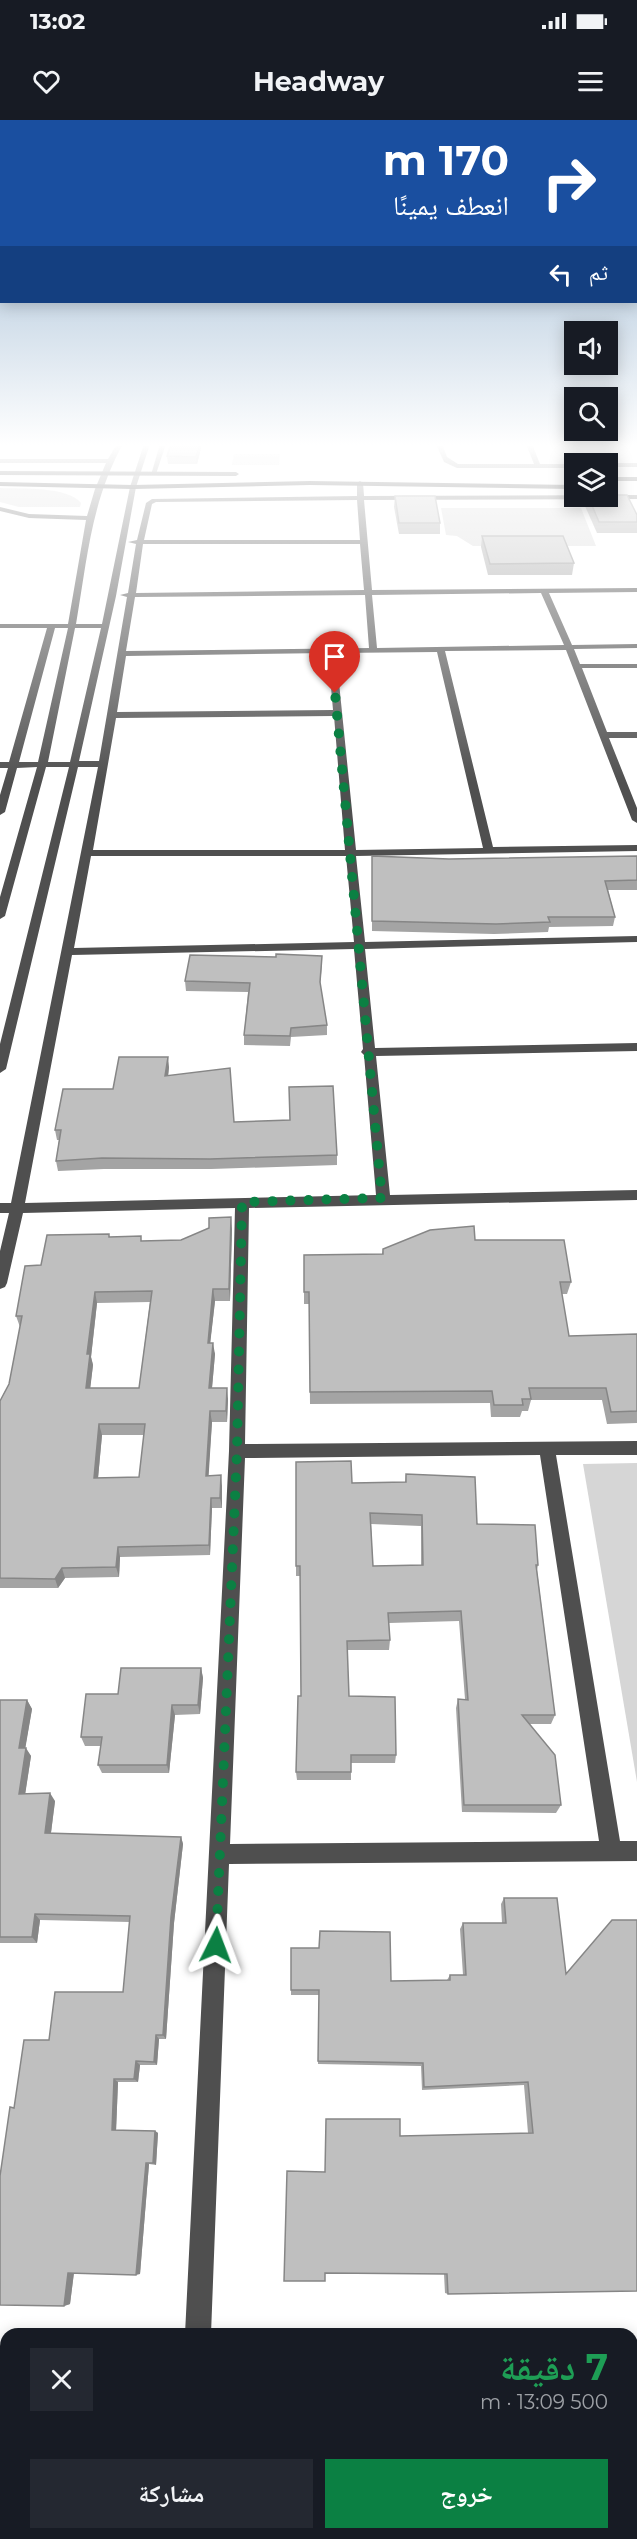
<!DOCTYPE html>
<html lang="ar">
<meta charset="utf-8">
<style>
:root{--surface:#171b24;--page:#242831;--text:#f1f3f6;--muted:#9ea1a6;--accent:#0b8043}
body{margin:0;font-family:Montserrat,"Noto Naskh Arabic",sans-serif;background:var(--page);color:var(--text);direction:rtl;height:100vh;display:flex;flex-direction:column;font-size:22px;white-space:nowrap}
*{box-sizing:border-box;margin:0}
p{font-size:20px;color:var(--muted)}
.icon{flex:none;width:33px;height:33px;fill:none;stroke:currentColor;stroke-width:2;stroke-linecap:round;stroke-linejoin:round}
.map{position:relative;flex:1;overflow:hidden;direction:ltr}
.panel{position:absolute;left:0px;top:2208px;width:638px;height:212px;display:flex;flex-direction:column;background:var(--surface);border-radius:18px 18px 0 0;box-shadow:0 3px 15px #0003;direction:rtl}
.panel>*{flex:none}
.guide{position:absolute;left:0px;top:0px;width:638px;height:183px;box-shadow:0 3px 15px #0003;direction:rtl;background:#1a4fa0;color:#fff;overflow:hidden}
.buttons{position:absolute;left:564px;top:201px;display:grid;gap:12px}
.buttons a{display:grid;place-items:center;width:54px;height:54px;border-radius:0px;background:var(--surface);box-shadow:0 3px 15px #0003;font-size:30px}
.pin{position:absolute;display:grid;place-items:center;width:51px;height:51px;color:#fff;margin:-62px -26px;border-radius:50% 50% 50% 0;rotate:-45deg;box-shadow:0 0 6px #0007}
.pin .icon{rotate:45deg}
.me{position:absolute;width:66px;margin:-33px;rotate:3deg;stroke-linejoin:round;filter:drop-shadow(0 0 4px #0008)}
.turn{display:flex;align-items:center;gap:21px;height:126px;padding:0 30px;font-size:27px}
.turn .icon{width:78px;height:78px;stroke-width:2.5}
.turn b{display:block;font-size:42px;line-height:51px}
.then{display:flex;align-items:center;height:57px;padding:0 30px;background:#0003;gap:12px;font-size:22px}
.round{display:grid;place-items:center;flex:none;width:63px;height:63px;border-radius:0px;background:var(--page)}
.overview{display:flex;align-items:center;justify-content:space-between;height:102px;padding:0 30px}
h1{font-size:36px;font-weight:700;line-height:45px;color:#1e9e55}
.cta{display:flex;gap:12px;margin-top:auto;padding:12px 30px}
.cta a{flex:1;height:69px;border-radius:0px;background:var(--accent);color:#fff;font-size:24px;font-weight:700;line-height:69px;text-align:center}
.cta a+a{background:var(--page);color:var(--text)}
.status{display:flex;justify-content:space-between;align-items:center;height:42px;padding:0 30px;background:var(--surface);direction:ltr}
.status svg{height:16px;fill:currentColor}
header{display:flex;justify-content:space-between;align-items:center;height:78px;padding:0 30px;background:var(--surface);font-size:27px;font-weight:700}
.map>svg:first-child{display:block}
.green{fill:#d6d6d6}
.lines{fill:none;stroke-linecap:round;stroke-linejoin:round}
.minor{fill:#4f4f4f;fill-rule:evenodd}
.major{fill:#000;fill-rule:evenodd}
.wall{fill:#a4a4a4;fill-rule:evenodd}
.shaded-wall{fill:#868686}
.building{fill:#bfbfbf;stroke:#868686;stroke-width:1.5;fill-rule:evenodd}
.route{stroke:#0b8043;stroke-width:10;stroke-dasharray:0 18}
</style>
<div class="status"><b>13:02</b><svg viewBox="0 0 49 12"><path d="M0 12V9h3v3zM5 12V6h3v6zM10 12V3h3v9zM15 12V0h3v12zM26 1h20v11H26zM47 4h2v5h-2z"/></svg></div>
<header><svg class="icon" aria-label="menu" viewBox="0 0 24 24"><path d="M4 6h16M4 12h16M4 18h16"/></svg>Headway<svg class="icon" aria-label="heart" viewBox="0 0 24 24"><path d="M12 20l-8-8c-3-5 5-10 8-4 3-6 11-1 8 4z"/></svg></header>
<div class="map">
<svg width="637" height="2419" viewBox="0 0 637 2419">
<rect width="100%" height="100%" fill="#fff"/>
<g class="green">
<path d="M234,334H280L279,345H232Z"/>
<path d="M0,368C20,369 68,366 81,383L80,387H19L0,382Z"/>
<path d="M441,388H581L596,426H473L457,416L446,415Z"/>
<path d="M637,1343V1662L583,1344Z"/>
</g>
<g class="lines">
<g class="minor">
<path d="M117,324H123C91,381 87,441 76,504H102L130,367L144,324H150L136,367L116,476L79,641H99L127,477L120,475L128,473L136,424L128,422L137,420L146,383L152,379L357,376V363L360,361L363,363L364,376L637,375V379L364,380L372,470L637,468V472L549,473L572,525L637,524V528L574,529L580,544H637V548H582L607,612H637V618H609L637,688V703L632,700L566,530L445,531L493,727L637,725V731L356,736L365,822L637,816V822L365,829L375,928L637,923V931L376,936L390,1075L637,1070V1080L249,1088L245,1324L637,1321V1335H556L620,1721H637V1741L229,1744L211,2214H185L229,1331L235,1088L23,1093L7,1163L5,1167L0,1169V1131L9,1093H0V1083H11L98,647H78L6,949L0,953V924L69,647H46L5,796L0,799V777L37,647L17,648L5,692L0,695V675L8,648H0V642H9L47,508H0V504H68L86,400L29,398L0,391V387L29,394L87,396L95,369L106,343H0V339H108ZM357,380L360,420H144L152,384L156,382ZM143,424H360L364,470L136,473ZM541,473L564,525L377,528L372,475ZM365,475L369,528L126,531L135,477ZM55,508H68L38,642H19ZM75,508H101L70,642H48ZM437,532L483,728L356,730L336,533ZM328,533L333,590L117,592L126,536ZM334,596L345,730H93L116,598ZM91,736H346L354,822L74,828ZM354,829L363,929L361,932L364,935L376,1075L25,1083L72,835ZM540,1335L599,1721L230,1724L245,1338Z"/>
<path d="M160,324H166L156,354L151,355Z"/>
<path d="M436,324H442L447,337L458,344H534L526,324H532L540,344H574V348H457L444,342Z"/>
<rect x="608" y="343" width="29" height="4"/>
<rect x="632" y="2252" width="5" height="26"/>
<rect x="0" y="2258" width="6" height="26"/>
</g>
<g class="major">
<path d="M0,351L236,352L239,354L236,356L0,355Z"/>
<rect x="608" y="357" width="29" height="4"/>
<path d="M310,361L574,365V369L310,365L133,369L0,366V362L133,365Z"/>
</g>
</g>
<g class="wall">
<path d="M171,324H202L197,344H168L167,336Z"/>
<path d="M395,376L440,403V414H399L394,387Z"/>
<path d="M587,376H608L637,395V413H597L585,386Z"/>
<path d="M482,416L574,443L572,455H488L481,427Z"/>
<path d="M372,736L449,739L637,736V770H608L615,797L613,806L549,807L548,812L494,814L372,811Z"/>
<path d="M322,845L320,865L327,905V915L291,917L290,926L244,925V915L248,872L186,871L185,861Z"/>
<path d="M169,947L168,956L234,1002L337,1035V1045L211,1049H104L58,1051L56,1041L59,1020H57L55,1010L113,969Z"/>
<path d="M232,1109L230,1181H215L210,1223L215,1234L212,1268L228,1279L227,1302H212L208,1356L222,1366V1388H212L210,1435L120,1437L119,1457L65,1458L58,1468H0V1281L9,1264L20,1207L16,1196L41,1145L110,1117L142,1121L181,1120ZM150,1182L139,1268H90L93,1245L91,1237L97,1183ZM102,1315H144L139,1357L98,1358Z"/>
<path d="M475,1120L571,1162L567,1174H562L569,1216L637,1214V1303L607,1304L602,1280H531L528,1291H522L520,1297H491L490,1283L310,1284L309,1184H304V1135L382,1134L383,1129Z"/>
<path d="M406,1354L538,1445L537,1450L555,1595L551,1604H530L561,1685L556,1693L462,1692L456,1588L458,1579H465L459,1501L389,1503L390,1520L389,1530H347L349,1576L396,1635L395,1643H351V1660H297L296,1652L301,1576L300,1456H296V1446L352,1363L405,1362ZM371,1404L421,1406V1445L373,1446Z"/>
<path d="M201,1548L203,1558L200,1594L175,1595L169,1653H102L98,1645L101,1626H85L81,1617L118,1574Z"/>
<path d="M0,1580H27L32,1589L25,1628L31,1636L25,1674L55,1681L51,1713L181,1717L183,1724L174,1803L166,1919H159L157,1945H140L138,1962H118L116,2010L155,2011L158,2013L156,2045L149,2044L140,2154L74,2153L70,2184L64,2186L14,1988L49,1920L123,1872L130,1802L40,1800L37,1823H0Z"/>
<path d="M504,1778L566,1853L637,2171L448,2174L445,2173L444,2154L325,2052L400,2016L528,2013L524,1965L422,1970L421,1946L318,1944L319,1875H291V1870L391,1861L447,1860L450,1855H463L460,1809L463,1803H502L501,1784Z"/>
</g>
<g class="shaded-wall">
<path d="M200,324H202L197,344L196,337Z"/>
<path d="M168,937L169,947L167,966L165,956Z"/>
<path d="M231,1097L232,1109L230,1181L229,1169Z"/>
<path d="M213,1169L215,1181L209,1234L208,1223Z"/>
<path d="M95,1172L97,1183L91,1237L93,1245L89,1279L86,1268L87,1234Z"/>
<path d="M213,1223L215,1234L211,1279L209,1268Z"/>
<path d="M227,1268L228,1279L227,1302L226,1291Z"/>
<path d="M210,1291L212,1302L208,1366L206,1356Z"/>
<path d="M99,1304L102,1315L97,1369L94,1358Z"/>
<path d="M221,1355L222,1366V1388L220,1378Z"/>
<path d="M211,1378L212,1388L210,1435L209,1425Z"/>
<path d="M118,1427L120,1437L119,1457L116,1447Z"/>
<path d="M62,1448L65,1458L58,1468L55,1459Z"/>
<path d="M201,1548L203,1558L200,1594L198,1585Z"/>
<path d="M27,1580L32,1589L24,1636L19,1628Z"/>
<path d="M172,1585L175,1595L169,1653L167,1645Z"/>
<path d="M26,1628L31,1636L24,1682L19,1674Z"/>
<path d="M50,1673L55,1681L50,1720L45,1713Z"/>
<path d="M181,1717L183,1724L174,1803L166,1919L163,1915L171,1797Z"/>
<path d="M35,1794L40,1800L37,1823L32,1817Z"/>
<path d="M156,1915L159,1919L157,1945L154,1942Z"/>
<path d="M136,1941L140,1945L138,1962L134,1959Z"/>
<path d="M114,1959L118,1962L116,2012L112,2010Z"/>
<path d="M155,2011L158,2013L156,2045L153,2043Z"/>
<path d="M146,2043L149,2044L140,2154L136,2155Z"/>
<path d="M74,2152L70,2184L64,2186L68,2153Z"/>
</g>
<g class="building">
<path d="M171,324H200L196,337L167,336Z"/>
<path d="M608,375H627L637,395V402H599L588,376H608Z"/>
<path d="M395,376H435L440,403H399Z"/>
<path d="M482,416H563L574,443L490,444Z"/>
<path d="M372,736L449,739L637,736V760L605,761L615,797H548L550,802L496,804L372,801Z"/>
<path d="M276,834L322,836L320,862L327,905L291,908L290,916L244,915L250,863L185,861L190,835L276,837Z"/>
<path d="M119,937H168L165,956L230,948L234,1002L290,1000L289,967L333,966L337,1035L210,1039L102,1038L56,1041L61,1010H55L63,969H113Z"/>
<path d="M231,1097L229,1169H213L208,1223H213L209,1268H227L226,1291H210L206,1356L221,1355L220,1378H211L209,1425L118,1427L116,1447L62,1448L55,1459L0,1458V1281L9,1264L22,1196H16L25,1146L41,1145L47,1115L109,1114V1117L141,1116V1121L181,1120L209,1108V1098ZM152,1171L139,1268H86L90,1234H87L95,1172ZM99,1304H145L139,1357L94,1358Z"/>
<path d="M474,1106L475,1120H564L571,1162H560L569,1216L637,1214V1291L611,1292L606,1268H529L531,1279H522L523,1285H494L492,1271L310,1272L309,1172H304V1135L383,1134V1129L430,1110Z"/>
<path d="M351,1341L352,1363L406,1362V1354L475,1357L477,1404L535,1405L538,1445H536L555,1595H522L555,1635L561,1685H464L458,1579L468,1580L461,1491L388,1493L390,1520L347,1521L349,1576L395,1577L396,1635H351V1652H296L298,1576H301L300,1446H296V1342ZM370,1393L422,1395L423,1445L373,1446Z"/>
<path d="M121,1548H201L198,1585H172L167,1645H98L102,1617H81L86,1574H118Z"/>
<path d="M0,1580H27L19,1628H26L19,1674L50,1673L45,1713L181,1717L171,1797L163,1915H156L154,1942L136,1941L134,1959H114L112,2010L155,2011L153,2043H146L136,2155L68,2153L64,2186L0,2185V2056L10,1987L14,1988L24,1920H49L55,1872H123L130,1796L35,1794L32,1817H0Z"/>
<path d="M504,1778H557L566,1854L612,1800H637V2171L448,2174L447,2154L325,2153V2161H284L287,2051L325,2052L326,1999H400V2016L533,2013L528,1962L424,1967L423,1943L318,1941L319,1870H291V1828H319L320,1811L390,1812L391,1861L450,1860V1855H466L463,1803H506Z"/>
</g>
<linearGradient id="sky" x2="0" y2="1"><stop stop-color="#8aabca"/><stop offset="0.49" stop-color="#fff"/><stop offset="1" stop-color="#fff" stop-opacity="0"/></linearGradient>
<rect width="637" height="663" fill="url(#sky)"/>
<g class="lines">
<path class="route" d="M216,1825L237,1331L242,1082L382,1078L335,573"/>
</g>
</svg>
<div class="buttons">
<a><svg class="icon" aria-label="sound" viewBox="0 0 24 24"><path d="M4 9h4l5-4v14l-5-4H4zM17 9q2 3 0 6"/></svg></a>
<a><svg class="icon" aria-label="search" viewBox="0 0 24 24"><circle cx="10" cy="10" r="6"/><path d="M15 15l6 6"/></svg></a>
<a><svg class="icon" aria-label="layers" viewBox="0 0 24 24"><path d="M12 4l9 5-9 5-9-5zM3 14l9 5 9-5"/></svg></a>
</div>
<div class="pin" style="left:335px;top:573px;background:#d93025"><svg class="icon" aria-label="arrive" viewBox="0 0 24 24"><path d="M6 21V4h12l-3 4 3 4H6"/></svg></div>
<svg class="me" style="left:216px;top:1825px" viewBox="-20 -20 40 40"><path d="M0-17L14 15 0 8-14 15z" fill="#0b8043" stroke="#fff" stroke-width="4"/></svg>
<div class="guide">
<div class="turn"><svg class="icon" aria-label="right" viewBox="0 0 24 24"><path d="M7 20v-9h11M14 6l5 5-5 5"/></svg><div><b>170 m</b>انعطف يمينًا</div></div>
<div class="then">ثم<svg class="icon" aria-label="left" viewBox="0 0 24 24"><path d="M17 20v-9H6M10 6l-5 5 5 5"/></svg></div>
</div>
<section class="panel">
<div class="overview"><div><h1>7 دقيقة</h1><p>500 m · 13:09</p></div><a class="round"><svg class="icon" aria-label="close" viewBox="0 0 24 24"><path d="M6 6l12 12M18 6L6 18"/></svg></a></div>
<div class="cta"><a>خروج</a><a>مشاركة</a></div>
</section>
</div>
